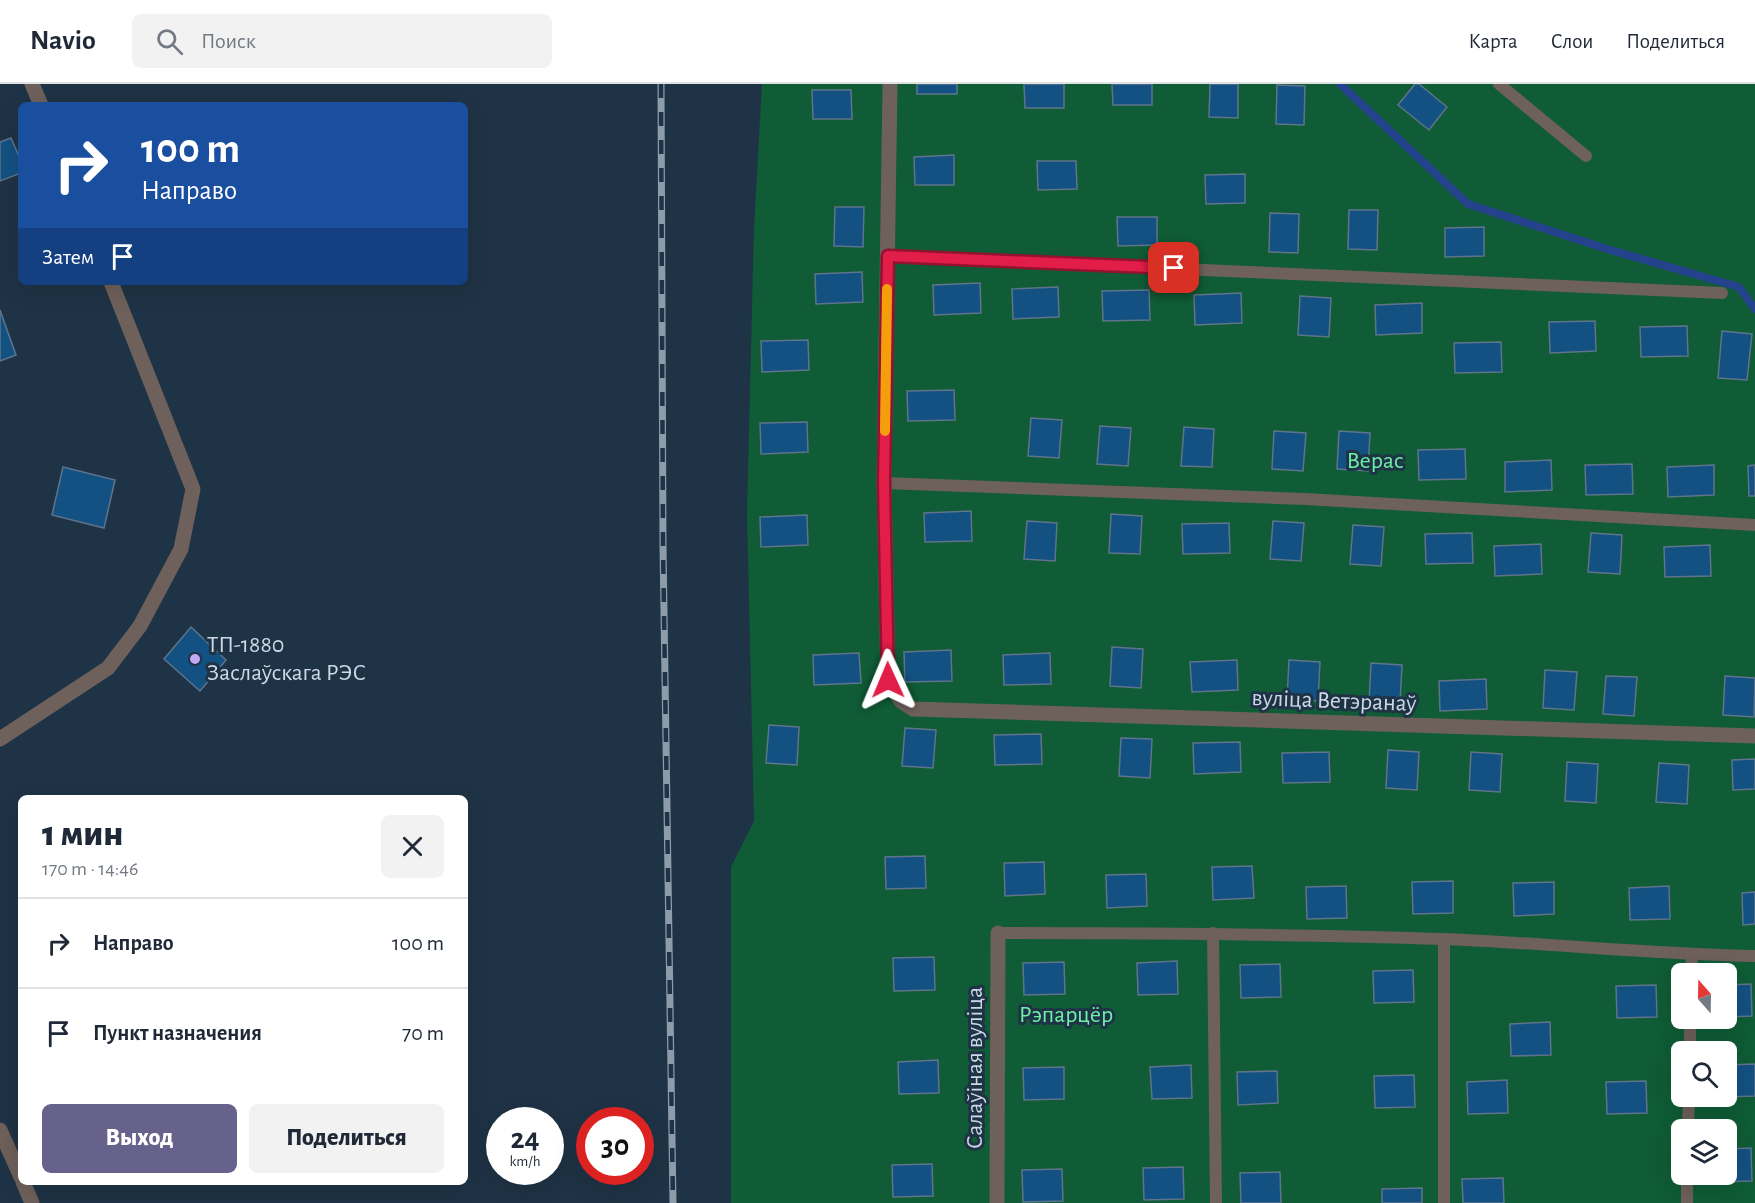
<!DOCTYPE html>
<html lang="ru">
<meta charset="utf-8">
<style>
:root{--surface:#fff;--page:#f2f2f3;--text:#1f2937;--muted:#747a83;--line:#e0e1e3;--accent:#67628c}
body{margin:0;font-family:"Alegreya Sans",sans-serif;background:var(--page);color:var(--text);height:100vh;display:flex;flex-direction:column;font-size:22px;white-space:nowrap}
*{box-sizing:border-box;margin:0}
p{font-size:20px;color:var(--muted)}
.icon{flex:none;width:33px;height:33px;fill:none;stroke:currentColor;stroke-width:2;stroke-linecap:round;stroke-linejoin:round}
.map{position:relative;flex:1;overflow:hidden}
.side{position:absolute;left:18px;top:711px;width:450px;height:390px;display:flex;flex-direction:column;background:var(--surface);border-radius:9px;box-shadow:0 6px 24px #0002}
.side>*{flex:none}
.hud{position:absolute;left:18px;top:18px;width:450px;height:183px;border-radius:9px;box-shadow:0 6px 24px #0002;background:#1a4fa0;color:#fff;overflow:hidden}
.needle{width:39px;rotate:340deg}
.tools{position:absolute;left:1671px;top:879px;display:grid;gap:12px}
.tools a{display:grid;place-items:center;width:66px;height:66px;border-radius:9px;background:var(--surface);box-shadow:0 6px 24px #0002;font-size:30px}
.speed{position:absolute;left:486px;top:1023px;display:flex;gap:12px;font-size:30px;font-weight:700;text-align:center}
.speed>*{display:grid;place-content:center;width:78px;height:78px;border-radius:50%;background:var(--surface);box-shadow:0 6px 24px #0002;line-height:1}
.speed small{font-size:15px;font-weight:400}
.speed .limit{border:9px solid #d22;background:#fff;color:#111}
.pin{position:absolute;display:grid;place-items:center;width:51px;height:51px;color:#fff;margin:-26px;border-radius:12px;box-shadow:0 3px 9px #0006}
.me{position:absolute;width:66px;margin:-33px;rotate:359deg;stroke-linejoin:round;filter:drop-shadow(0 0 4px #0008)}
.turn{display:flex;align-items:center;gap:21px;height:126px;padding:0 24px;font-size:27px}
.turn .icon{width:78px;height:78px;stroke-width:2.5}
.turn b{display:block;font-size:42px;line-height:51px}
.then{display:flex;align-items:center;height:57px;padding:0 24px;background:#0003;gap:12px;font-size:22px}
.round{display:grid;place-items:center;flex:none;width:63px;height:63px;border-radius:9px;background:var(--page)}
.headline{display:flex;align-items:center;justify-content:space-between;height:102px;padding:0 24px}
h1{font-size:36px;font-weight:800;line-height:45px}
.primary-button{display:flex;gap:12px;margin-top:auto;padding:12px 24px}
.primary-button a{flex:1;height:69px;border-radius:9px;background:var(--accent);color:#fff;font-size:24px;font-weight:800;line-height:69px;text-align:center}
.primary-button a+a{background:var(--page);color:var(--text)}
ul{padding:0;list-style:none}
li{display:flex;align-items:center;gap:18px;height:90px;padding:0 24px;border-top:2px solid var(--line)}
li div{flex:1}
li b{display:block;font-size:22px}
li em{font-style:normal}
header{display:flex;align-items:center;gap:36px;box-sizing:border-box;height:84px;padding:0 30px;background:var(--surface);border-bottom:2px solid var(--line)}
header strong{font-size:28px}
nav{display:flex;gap:33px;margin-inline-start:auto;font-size:21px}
.search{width:420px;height:54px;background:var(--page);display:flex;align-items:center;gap:15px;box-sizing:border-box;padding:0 21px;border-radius:9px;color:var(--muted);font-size:22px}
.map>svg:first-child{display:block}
.green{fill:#0f5c36;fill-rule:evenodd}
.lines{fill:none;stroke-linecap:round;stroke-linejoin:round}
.stream{stroke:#25438d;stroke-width:8}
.building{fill:#135182;stroke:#5e748a;stroke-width:1.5}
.lane{stroke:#6e605b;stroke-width:12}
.street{stroke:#6e605b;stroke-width:15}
.rail-casing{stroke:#8d9cab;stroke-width:7}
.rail{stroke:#1f3346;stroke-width:4.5;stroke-dasharray:14;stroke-linecap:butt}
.route-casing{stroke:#92132f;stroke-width:15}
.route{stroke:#e11d48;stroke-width:10}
.slow{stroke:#f59e0b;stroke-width:10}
.poi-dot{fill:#bfa8f4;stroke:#1f3346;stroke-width:2}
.labels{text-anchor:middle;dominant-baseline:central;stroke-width:6;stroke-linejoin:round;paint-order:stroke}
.park-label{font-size:24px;fill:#6cf0a5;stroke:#1f3346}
.poi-label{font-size:24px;fill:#ccd8e5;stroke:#1f3346;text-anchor:start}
.street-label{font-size:24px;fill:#ccd8e5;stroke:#1f3346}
</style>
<header>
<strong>Navio</strong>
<div class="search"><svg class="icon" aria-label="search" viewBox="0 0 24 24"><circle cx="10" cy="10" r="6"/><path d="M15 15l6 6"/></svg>Поиск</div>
<nav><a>Карта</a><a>Слои</a><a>Поделиться</a></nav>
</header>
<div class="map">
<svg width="1755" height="1119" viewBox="0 0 1755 1119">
<rect width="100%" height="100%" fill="#1f3346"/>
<path class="green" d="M762,0H1755V1119H731V783L754,737L747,429L754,144ZM1682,890H1726V934H1682ZM1682,968H1726V1012H1682ZM1682,1046H1726V1090H1682Z"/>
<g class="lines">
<path class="stream" d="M1340,0L1468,120L1607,165L1739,203L1755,225"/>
</g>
<g class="building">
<rect x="917" y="0" width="40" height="10"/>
<path d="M1024,0H1064V24H1025Z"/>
<path d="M1112,0H1152V21H1113Z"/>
<path d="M1210,0H1238V34L1209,33Z"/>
<path d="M1415,0H1419L1447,23L1429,46L1398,21Z"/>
<path d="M1277,1L1305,2L1304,41L1276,40Z"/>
<path d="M812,6H851L852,35H813Z"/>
<path d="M11,54L21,77V89L0,97V58Z"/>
<path d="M954,71V101H915L914,73Z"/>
<path d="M1037,77H1076L1077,105L1038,106Z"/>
<path d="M1245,90V119L1206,120L1205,91Z"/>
<path d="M835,123H864L863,163L834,162Z"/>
<path d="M1349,126H1378L1377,166L1348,165Z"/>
<path d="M1270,129L1299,130L1298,169L1269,168Z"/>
<path d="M1117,133H1157V161L1118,162Z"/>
<path d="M1484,143V172L1445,173V144Z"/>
<path d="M862,188L863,218L816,220L815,190Z"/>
<path d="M980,199L981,229L934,231L933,201Z"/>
<path d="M1058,203L1059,233L1013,235L1012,205Z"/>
<path d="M1149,206L1150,236L1103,237L1102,207Z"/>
<path d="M1241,209L1242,239L1195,241L1194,211Z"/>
<path d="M1300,212L1331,214L1329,253L1298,251Z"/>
<path d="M1422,219V249L1376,251L1375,221Z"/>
<path d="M0,226L16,271L0,277Z"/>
<path d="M1595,237L1596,267L1550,269L1549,238Z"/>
<path d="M1687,242L1688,272L1641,273L1640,243Z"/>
<path d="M1722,247L1752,250L1747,296L1718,294Z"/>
<path d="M808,256L809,286L762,288L761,257Z"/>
<path d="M1501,258L1502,288L1455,289L1454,259Z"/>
<path d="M954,306L955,336L908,337L907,307Z"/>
<path d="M1031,334L1062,336L1059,374L1028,372Z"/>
<path d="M807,338L808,368L761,370L760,339Z"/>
<path d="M1100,342L1131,344L1128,382L1097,380Z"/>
<path d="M1184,343L1214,345L1212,383L1181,382Z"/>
<path d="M1274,347L1306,349L1303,387L1272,385Z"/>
<path d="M1339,347L1370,349L1368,387L1337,385Z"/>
<path d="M1465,365L1466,395L1419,396L1418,366Z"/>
<path d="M1551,376L1552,406L1505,408V378Z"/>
<path d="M1632,380L1633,410L1586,411L1585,381Z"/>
<path d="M1714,381V411L1668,413L1667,383Z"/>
<path d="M1755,381V412H1749L1748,382Z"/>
<path d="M63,383L115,396L104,444L52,431Z"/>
<path d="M971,427L972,457L925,458L924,429Z"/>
<path d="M1111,430L1142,432L1140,470L1109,469Z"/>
<path d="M807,431L808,461L761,463L760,433Z"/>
<path d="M1027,437L1057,439L1055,477L1024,475Z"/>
<path d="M1273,437L1304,439L1301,477L1270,475Z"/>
<path d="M1229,439L1230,469L1183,470L1182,440Z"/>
<path d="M1353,441L1384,443L1381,482L1350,480Z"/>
<path d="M1472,449L1473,479L1426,480L1425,450Z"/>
<path d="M1591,449L1622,451L1620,490L1588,488Z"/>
<path d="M1541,460L1542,490L1495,492L1494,462Z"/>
<path d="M1710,461L1711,492L1665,493L1664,463Z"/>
<path d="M191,543L226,576L200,607L164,575Z"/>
<path d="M1112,563L1143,565L1141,604L1110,602Z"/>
<path d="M951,566L952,597L905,598L904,568Z"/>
<path d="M859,569L861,599L814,601L813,571Z"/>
<path d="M1050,569L1051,600L1004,601L1003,571Z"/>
<path d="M1237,576L1238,606L1192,608L1190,578Z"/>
<path d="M1289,576L1320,578L1318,617L1287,615Z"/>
<path d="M1371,579L1402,581L1400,620L1369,618Z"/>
<path d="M1545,586L1577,588L1574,626L1543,624Z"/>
<path d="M1606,592L1637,593L1634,632L1603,630Z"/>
<path d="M1725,592L1755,594L1754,633L1723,631Z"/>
<path d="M1486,595L1487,625L1440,627L1439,597Z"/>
<path d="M769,641L799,643L797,681L766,679Z"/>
<path d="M905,644L936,646L933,684L902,682Z"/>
<path d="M1041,650L1042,680L995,681L994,651Z"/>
<path d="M1121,654L1152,655L1150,694L1119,692Z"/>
<path d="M1240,658L1241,688L1194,690L1193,659Z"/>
<path d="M1388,666L1419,668L1417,706L1386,704Z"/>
<path d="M1329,668L1330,698L1283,699L1282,669Z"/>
<path d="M1471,668L1502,670L1500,708L1469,706Z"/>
<path d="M1755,675V705L1733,706L1732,676Z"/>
<path d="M1567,678L1598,680L1596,719L1565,717Z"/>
<path d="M1659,679L1689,681L1687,720L1656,718Z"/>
<path d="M925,772L926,804L886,805L885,773Z"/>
<path d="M1044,778L1045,810L1005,812L1004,779Z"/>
<path d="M1252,782L1254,814L1213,816L1212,783Z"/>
<path d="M1146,790L1147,822L1107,824L1106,791Z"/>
<path d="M1453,797V829L1413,830L1412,798Z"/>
<path d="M1554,798V830L1514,832L1513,799Z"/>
<path d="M1346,802L1347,834L1307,835L1306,803Z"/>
<path d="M1669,802L1670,835L1630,836L1629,804Z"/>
<path d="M1755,808V840L1743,841L1742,809Z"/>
<path d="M934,873L935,906L894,907L893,874Z"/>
<path d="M1177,877L1178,910L1138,911L1137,879Z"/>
<path d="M1064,878L1065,910L1024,911L1023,879Z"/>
<path d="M1280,880L1281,913L1241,914L1240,881Z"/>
<path d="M1413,886L1414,918L1374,919L1373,887Z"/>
<path d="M1751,900L1752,932L1726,933V901Z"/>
<path d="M1656,901L1657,933L1617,934L1616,902Z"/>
<path d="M1550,938L1551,971L1511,972L1510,940Z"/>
<path d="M938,976L939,1009L899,1010L898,978Z"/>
<path d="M1755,980V1012L1725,1013L1726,981Z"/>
<path d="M1191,981L1192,1014L1152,1015L1150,983Z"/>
<path d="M1064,983V1015L1024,1016L1023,984Z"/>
<path d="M1277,987L1278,1019L1238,1021L1237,988Z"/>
<path d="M1414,991L1415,1023L1375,1024L1374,992Z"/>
<path d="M1507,996L1508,1029L1468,1030L1467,998Z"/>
<path d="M1646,997L1647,1029L1607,1030L1606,998Z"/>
<path d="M1751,1064L1752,1097L1712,1098V1090H1726V1065Z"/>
<path d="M932,1080L933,1112L893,1113L892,1081Z"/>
<path d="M1183,1083L1184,1115L1144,1116L1143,1084Z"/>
<path d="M1062,1085L1063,1117L1023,1118L1022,1086Z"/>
<path d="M1280,1088L1281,1119H1241L1240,1089Z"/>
<path d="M1503,1094L1504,1119H1463L1462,1095Z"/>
<path d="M1422,1104V1119H1382V1105Z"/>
</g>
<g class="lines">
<g class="lane">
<path d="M1499,0L1586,72"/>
<path d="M888,172L1722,209"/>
<path d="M884,399L1305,415L1755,441"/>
<path d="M998,849C1147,849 1295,850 1443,855C1547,859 1651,870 1755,872"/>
<path d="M1213,849L1216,1119"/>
<path d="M1691,890L1692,871"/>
<path d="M1690,968V934"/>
<path d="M1688,1046L1689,1012"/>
<path d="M1444,1119V855"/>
<path d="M1687,1119V1090"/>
</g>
<g class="street">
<path d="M32,0L41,21"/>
<path d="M890,0L884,399L888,596L901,617L913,625L1755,652"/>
<path d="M0,655L108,584L140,542L181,465L193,405L111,198"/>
<path d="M0,1046L21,1093"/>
<path d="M23,1098L32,1119"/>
<path d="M997,1119L998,849"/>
</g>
<g class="rail-casing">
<path id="rail" d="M661,0L663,462L673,1119"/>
</g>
<use href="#rail" class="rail"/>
</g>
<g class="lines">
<g class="route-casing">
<path id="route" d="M888,596L884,399L888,172L1174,184"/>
</g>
<use href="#route" class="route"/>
<path class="slow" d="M885,347L887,205"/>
</g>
<circle class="poi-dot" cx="195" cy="575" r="6"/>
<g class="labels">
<g class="park-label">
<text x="1375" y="377">Верас</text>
<text x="1066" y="931">Рэпарцёр</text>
</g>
<g class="poi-label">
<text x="207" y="561">ТП-1880<tspan x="207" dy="28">Заслаўскага РЭС</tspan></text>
</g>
<g class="street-label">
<text transform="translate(1334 617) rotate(2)">вуліца Ветэранаў</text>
<text transform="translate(975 984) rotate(-90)">Салаўіная вуліца</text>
</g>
</g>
</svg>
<div class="tools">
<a><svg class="needle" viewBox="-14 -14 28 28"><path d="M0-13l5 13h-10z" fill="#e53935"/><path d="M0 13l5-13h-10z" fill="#747a83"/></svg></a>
<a><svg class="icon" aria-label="search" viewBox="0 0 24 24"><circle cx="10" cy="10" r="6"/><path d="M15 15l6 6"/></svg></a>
<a><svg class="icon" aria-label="layers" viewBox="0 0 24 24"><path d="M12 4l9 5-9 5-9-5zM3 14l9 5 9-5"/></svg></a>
</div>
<div class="speed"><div>24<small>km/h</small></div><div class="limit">30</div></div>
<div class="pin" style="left:1174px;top:184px;background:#d93025"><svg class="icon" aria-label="arrive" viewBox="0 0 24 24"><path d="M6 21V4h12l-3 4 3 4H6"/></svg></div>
<svg class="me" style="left:888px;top:596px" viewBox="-20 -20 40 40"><path d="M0-17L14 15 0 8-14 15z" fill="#e11d48" stroke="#fff" stroke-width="4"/></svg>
<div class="hud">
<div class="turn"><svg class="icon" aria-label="right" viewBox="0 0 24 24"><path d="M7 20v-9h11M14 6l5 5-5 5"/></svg><div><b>100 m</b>Направо</div></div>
<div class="then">Затем<svg class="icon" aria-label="arrive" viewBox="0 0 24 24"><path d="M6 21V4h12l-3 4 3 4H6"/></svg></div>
</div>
<section class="side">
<div class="headline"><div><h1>1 мин</h1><p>170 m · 14:46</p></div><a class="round"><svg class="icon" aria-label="close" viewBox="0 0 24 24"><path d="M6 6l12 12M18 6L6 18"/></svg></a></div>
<ul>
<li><svg class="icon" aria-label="right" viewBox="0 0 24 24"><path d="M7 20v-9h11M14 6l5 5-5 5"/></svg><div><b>Направо</b></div><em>100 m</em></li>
<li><svg class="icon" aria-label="arrive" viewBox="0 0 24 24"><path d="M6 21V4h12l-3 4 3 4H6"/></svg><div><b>Пункт назначения</b></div><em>70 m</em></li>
</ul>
<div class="primary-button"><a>Выход</a><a>Поделиться</a></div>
</section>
</div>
